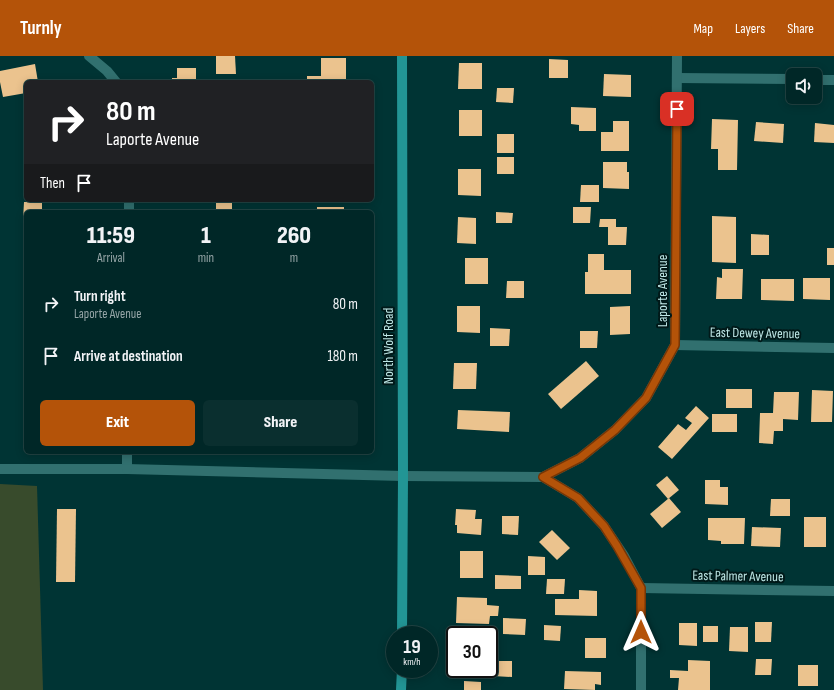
<!DOCTYPE html>
<style>
:root{--surface:#002727;--page:#0a2f2f;--text:#f1f3f6;--muted:#95a5a7;--line:#244;--accent:#b45309}
body{margin:0;font-family:"Sofia Sans Condensed",sans-serif;background:var(--page);color:var(--text);height:100vh;display:flex;flex-direction:column;font-size:15px;white-space:nowrap}
*{box-sizing:border-box;margin:0}
p{font-size:13px;color:var(--muted)}
.icon{flex:none;width:22px;height:22px;fill:none;stroke:currentColor;stroke-width:2;stroke-linecap:round;stroke-linejoin:round}
.map{position:relative;flex:1;overflow:hidden}
.side{position:absolute;left:24px;top:154px;width:350px;height:244px;display:flex;flex-direction:column;background:var(--surface);border-radius:6px;box-shadow:0 2px 10px #0003,0 0 0 1px var(--line)}
.side>*{flex:none}
.hud{position:absolute;left:24px;top:24px;width:350px;height:122px;border-radius:6px;box-shadow:0 2px 10px #0003,0 0 0 1px var(--line);background:#202124;color:#fff;overflow:hidden}
.buttons{position:absolute;left:786px;top:12px;display:grid;gap:8px}
.buttons a{display:grid;place-items:center;width:36px;height:36px;border-radius:6px;background:var(--surface);box-shadow:0 2px 10px #0003,0 0 0 1px var(--line);font-size:20px}
.speed{position:absolute;left:386px;top:570px;display:flex;gap:8px;font-size:20px;font-weight:700;text-align:center}
.speed>*{display:grid;place-content:center;width:52px;height:52px;border-radius:50%;background:var(--surface);box-shadow:0 2px 10px #0003,0 0 0 1px var(--line);line-height:1}
.speed small{font-size:10px;font-weight:400}
.speed .limit{border:2px solid #111;border-radius:6px;background:#fff;color:#111}
.pin{position:absolute;display:grid;place-items:center;width:34px;height:34px;color:#fff;margin:-17px;border-radius:8px;box-shadow:0 2px 6px #0006}
.me{position:absolute;width:44px;margin:-22px;rotate:0deg;stroke-linejoin:round;filter:drop-shadow(0 0 3px #0008)}
.turn{display:flex;align-items:center;gap:14px;height:84px;padding:0 16px;font-size:18px}
.turn .icon{width:52px;height:52px;stroke-width:2.5}
.turn b{display:block;font-size:28px;line-height:34px}
.then{display:flex;align-items:center;height:38px;padding:0 16px;background:#0003;gap:8px;font-size:15px}
.eta{display:flex;justify-content:space-evenly;align-items:center;height:68px;text-align:center}
.eta b{font-size:24px;font-weight:800;line-height:28px}
.button{display:flex;gap:8px;margin-top:auto;padding:8px 16px}
.button a{flex:1;height:46px;border-radius:6px;background:var(--accent);color:#fff;font-size:16px;font-weight:800;line-height:46px;text-align:center}
.button a+a{background:var(--page);color:var(--text)}
ul{padding:0;list-style:none}
li{display:flex;align-items:center;gap:12px;height:52px;padding:0 16px}
li div{flex:1}
li b{display:block;font-size:15px}
li em{font-style:normal}
header{display:flex;align-items:center;gap:24px;box-sizing:border-box;height:56px;padding:0 20px;background:var(--accent);color:#fff}
header strong{font-size:19px}
nav{display:flex;gap:22px;margin-inline-start:auto;font-size:14px}
.map>svg:first-child{display:block}
.green{fill:#384b2c}
.building{fill:#ebc38e}
.lines{fill:none;stroke-linecap:round;stroke-linejoin:round}
.street{stroke:#31706f;stroke-width:10}
.secondary{stroke:#229595;stroke-width:10}
.route-casing{stroke:#753606;stroke-width:10}
.route{stroke:#b45309;stroke-width:7}
.labels{text-anchor:middle;dominant-baseline:central;stroke-width:4;stroke-linejoin:round;paint-order:stroke}
.street-label{font-size:14px;fill:#bee7e6;stroke:#001919}
</style>
<header>
<strong>Turnly</strong>
<nav><a>Map</a><a>Layers</a><a>Share</a></nav>
</header>
<div class="map">
<svg width="834" height="634" viewBox="0 0 834 634">
<rect width="100%" height="100%" fill="#003434"/>
<path class="green" d="M0,428L37,430L43,634H0Z"/>
<g class="building">
<path d="M216,0H235L236,18H216Z"/>
<path d="M321,2H346V26H307V20H321Z"/>
<path d="M549,3L568,4V22H549Z"/>
<path d="M459,7H482V33H458Z"/>
<path d="M35,8L38,26H26V37L3,41L0,26V15Z"/>
<path d="M177,12H196V26H172V22H177Z"/>
<path d="M604,18L631,19V41L603,40Z"/>
<path d="M497,32H514L513,47L496,46Z"/>
<path d="M571,51L596,52V75H579V69L571,68Z"/>
<rect x="459" y="54" width="23" height="26"/>
<path d="M712,63L738,64L737,114H718V93H711Z"/>
<path d="M613,65H629V95H601V76H613Z"/>
<path d="M756,66L784,68L783,87L754,85Z"/>
<path d="M815,67L834,69V87L814,86Z"/>
<rect x="497" y="78" width="17" height="19"/>
<rect x="497" y="101" width="17" height="17"/>
<path d="M603,106H627V116H629V133L603,132Z"/>
<path d="M458,113H481V140L458,139Z"/>
<path d="M581,129H599V146H580Z"/>
<path d="M24,146H42V156H26V164H23Z"/>
<rect x="216" y="147" width="16" height="9"/>
<rect x="317" y="151" width="27" height="5"/>
<path d="M573,151H591L590,167H573Z"/>
<path d="M496,156L513,157L512,167H496Z"/>
<path d="M712,160L736,161V207L712,206Z"/>
<path d="M458,161L476,162V188L457,187Z"/>
<path d="M600,163H616V171H627L626,189H608V171H599Z"/>
<path d="M751,178L769,179V199H751Z"/>
<rect x="827" y="192" width="7" height="17"/>
<path d="M588,198H604V214H631V238H585V216H588Z"/>
<rect x="465" y="202" width="23" height="26"/>
<path d="M722,213H743L742,243H716L717,221L722,222Z"/>
<path d="M803,222H830V244L803,243Z"/>
<path d="M761,223H794V245L761,244Z"/>
<path d="M507,225H524V242H506Z"/>
<path d="M457,250H480V277L457,276Z"/>
<path d="M630,250V278L610,279V251Z"/>
<path d="M490,272L510,273L509,290H490Z"/>
<path d="M580,275H598L597,292H580Z"/>
<path d="M586,305L599,320L561,353L548,338Z"/>
<path d="M454,307H477L476,333H453Z"/>
<rect x="726" y="333" width="26" height="19"/>
<path d="M812,334L833,335L832,366H811Z"/>
<path d="M774,336H799L798,364L783,363V375H774L773,388L759,387L760,357H773Z"/>
<path d="M696,350L709,362L672,403L658,391L678,368L686,374L692,367L685,362Z"/>
<path d="M458,354L510,356L509,376L457,373Z"/>
<path d="M24,356L26,357V374H24Z"/>
<rect x="712" y="358" width="25" height="18"/>
<path d="M667,420L679,434L668,443L656,429Z"/>
<path d="M705,424H720V431H728V449L705,448Z"/>
<path d="M669,442L681,456L662,472L650,458Z"/>
<path d="M771,443H790V460H770Z"/>
<path d="M57,453H76L75,526H56Z"/>
<path d="M456,453L476,454L475,463H482L481,479L457,477V469H455Z"/>
<path d="M502,460H519L518,479L502,478Z"/>
<rect x="804" y="461" width="22" height="30"/>
<path d="M708,462H745L744,488H721V485L708,484Z"/>
<path d="M752,471L781,472L780,491L751,490Z"/>
<path d="M552,474L570,492L557,504L539,486Z"/>
<rect x="460" y="495" width="23" height="27"/>
<path d="M528,500L545,501V519H528Z"/>
<path d="M495,519L521,520V533H495Z"/>
<path d="M547,523H565L564,538H546Z"/>
<path d="M579,534L597,535V560L555,559V543H579Z"/>
<path d="M457,541L487,542V549L499,550L498,560H490L489,568L456,567Z"/>
<path d="M503,562L526,563L525,579L503,578Z"/>
<path d="M755,566H772L771,586H755Z"/>
<path d="M679,567H697V590L679,589Z"/>
<path d="M544,569L561,570L560,585L544,584Z"/>
<rect x="703" y="570" width="15" height="16"/>
<path d="M730,571H748V596L729,595Z"/>
<rect x="585" y="582" width="21" height="20"/>
<path d="M756,603H772L771,619H755Z"/>
<path d="M688,604L710,605V634H678L679,622H670V614L688,615Z"/>
<path d="M493,605H512V621L493,620Z"/>
<rect x="798" y="609" width="20" height="21"/>
<path d="M565,615L601,616V629L595,628V634L564,633Z"/>
<path d="M464,625L481,626V634H464Z"/>
</g>
<g class="lines">
<g class="street">
<path d="M89,0L107,15L116,26"/>
<path d="M677,22L793,23"/>
<path d="M815,24H834"/>
<path d="M129,156V144"/>
<path d="M675,289L834,292"/>
<path d="M0,413H127L403,420L543,421L580,402L615,374L646,342L675,289L677,0"/>
<path d="M127,413V396"/>
<path d="M543,421L578,442L604,470L624,500L641,532V634"/>
<path d="M641,532L834,535"/>
</g>
<g class="secondary">
<path d="M402,579L403,420L402,0"/>
<path d="M401,634L402,613"/>
</g>
</g>
<g class="lines">
<g class="route-casing">
<path id="route" d="M641,576V532L617,490L604,470L578,442L543,421L580,402L615,374L646,342L675,289L677,53"/>
</g>
<use href="#route" class="route"/>
</g>
<g class="labels">
<g class="street-label">
<text transform="translate(662 235) rotate(-90)">Laporte Avenue</text>
<text transform="translate(755 277) rotate(1)">East Dewey Avenue</text>
<text transform="translate(388 290) rotate(-90)">North Wolf Road</text>
<text transform="translate(738 520) rotate(1)">East Palmer Avenue</text>
</g>
</g>
</svg>
<div class="buttons">
<a><svg class="icon" aria-label="sound" viewBox="0 0 24 24"><path d="M4 9h4l5-4v14l-5-4H4zM17 9q2 3 0 6"/></svg></a>
</div>
<div class="speed"><div>19<small>km/h</small></div><div class="limit">30</div></div>
<div class="pin" style="left:677px;top:53px;background:#d93025"><svg class="icon" aria-label="arrive" viewBox="0 0 24 24"><path d="M6 21V4h12l-3 4 3 4H6"/></svg></div>
<svg class="me" style="left:641px;top:576px" viewBox="-20 -20 40 40"><path d="M0-17L14 15 0 8-14 15z" fill="#b45309" stroke="#fff" stroke-width="4"/></svg>
<div class="hud">
<div class="turn"><svg class="icon" aria-label="right" viewBox="0 0 24 24"><path d="M7 20v-9h11M14 6l5 5-5 5"/></svg><div><b>80 m</b>Laporte Avenue</div></div>
<div class="then">Then<svg class="icon" aria-label="arrive" viewBox="0 0 24 24"><path d="M6 21V4h12l-3 4 3 4H6"/></svg></div>
</div>
<section class="side">
<div class="eta">
<div><b>11:59</b><p>Arrival</p></div>
<div><b>1</b><p>min</p></div>
<div><b>260</b><p>m</p></div>
</div>
<ul>
<li><svg class="icon" aria-label="right" viewBox="0 0 24 24"><path d="M7 20v-9h11M14 6l5 5-5 5"/></svg><div><b>Turn right</b><p>Laporte Avenue</p></div><em>80 m</em></li>
<li><svg class="icon" aria-label="arrive" viewBox="0 0 24 24"><path d="M6 21V4h12l-3 4 3 4H6"/></svg><div><b>Arrive at destination</b></div><em>180 m</em></li>
</ul>
<div class="button"><a>Exit</a><a>Share</a></div>
</section>
</div>
